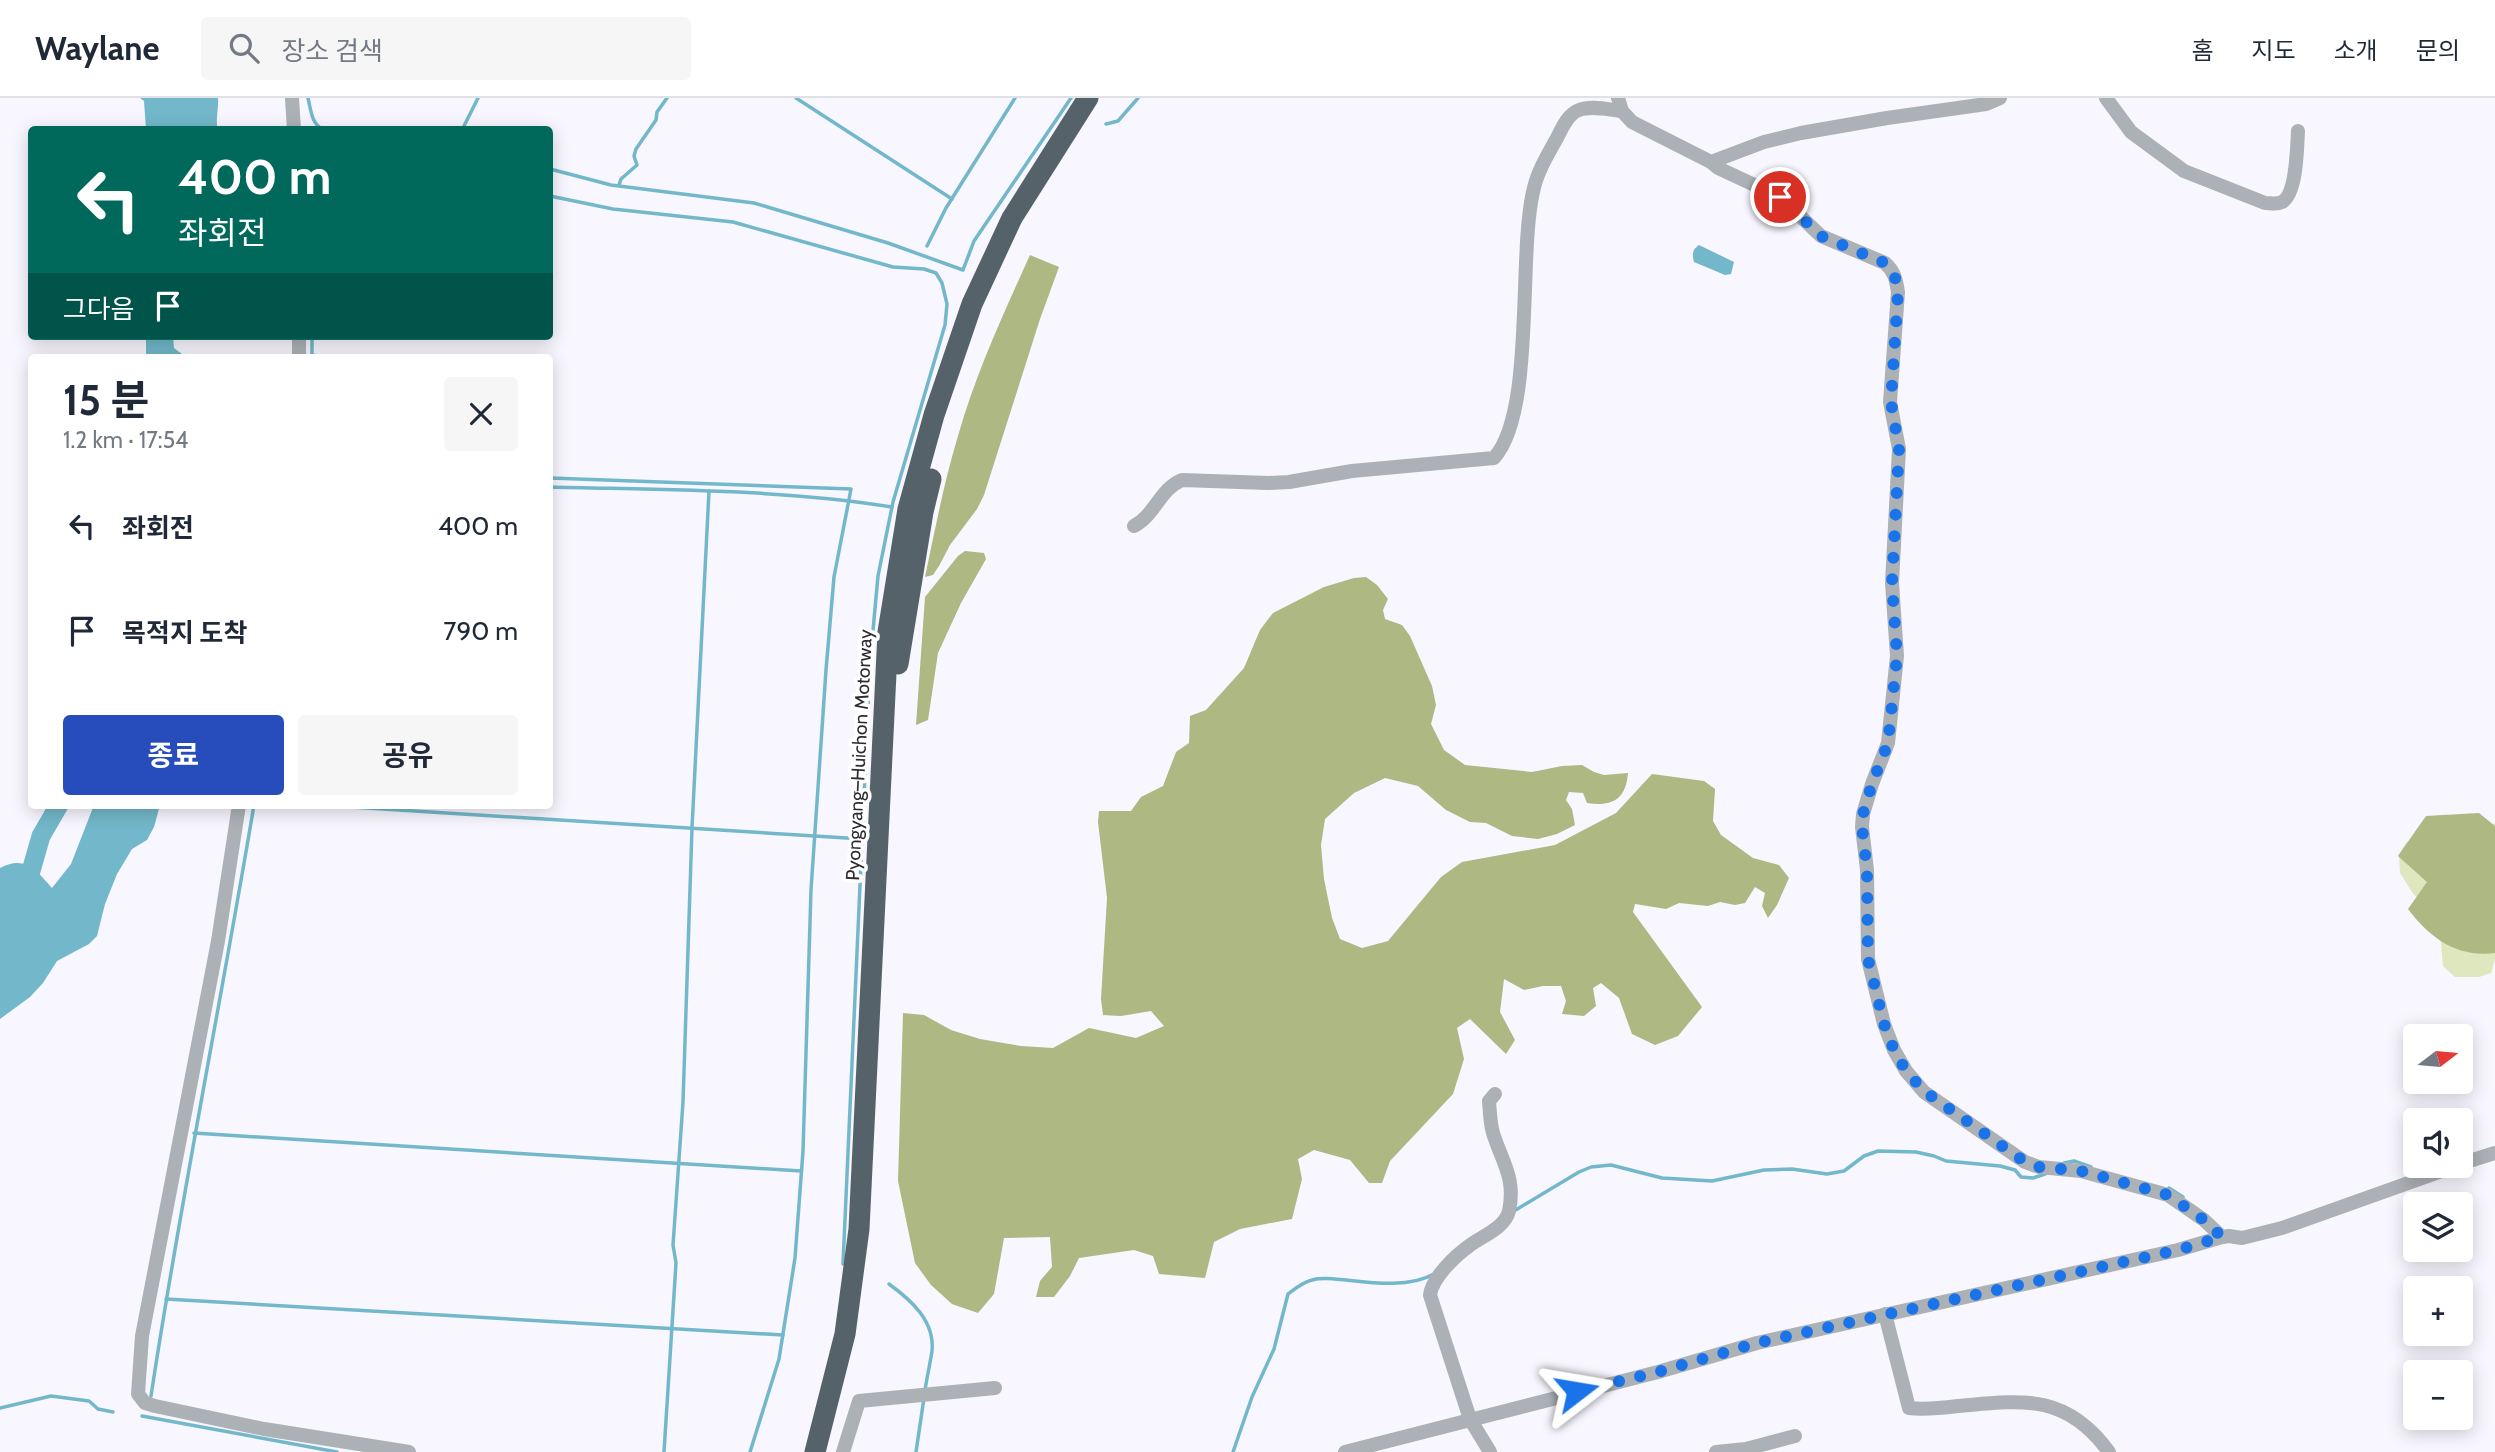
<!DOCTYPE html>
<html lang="ko">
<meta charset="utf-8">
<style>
:root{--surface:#fff;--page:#f6f6f7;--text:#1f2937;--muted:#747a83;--line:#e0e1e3;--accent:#274dbc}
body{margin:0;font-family:Cabin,"Noto Sans KR",sans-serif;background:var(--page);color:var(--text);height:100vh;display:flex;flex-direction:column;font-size:26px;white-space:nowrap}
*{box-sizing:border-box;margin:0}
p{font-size:23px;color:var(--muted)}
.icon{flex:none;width:38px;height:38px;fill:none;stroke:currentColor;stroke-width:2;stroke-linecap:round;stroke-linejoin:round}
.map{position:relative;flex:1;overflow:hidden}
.details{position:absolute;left:28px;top:256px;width:525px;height:455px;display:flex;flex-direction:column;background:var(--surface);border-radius:7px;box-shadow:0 4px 18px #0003}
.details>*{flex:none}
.banner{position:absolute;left:28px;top:28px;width:525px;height:214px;border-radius:7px;box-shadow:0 4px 18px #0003;background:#00695c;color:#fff;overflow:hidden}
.needle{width:46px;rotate:74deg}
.tools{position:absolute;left:2403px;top:926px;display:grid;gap:14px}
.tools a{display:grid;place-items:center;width:70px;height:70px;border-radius:7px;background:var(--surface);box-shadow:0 4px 18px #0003;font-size:35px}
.pin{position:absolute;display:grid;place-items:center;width:60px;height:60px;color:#fff;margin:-30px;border:4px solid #fff;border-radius:50%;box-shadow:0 2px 7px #0007}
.me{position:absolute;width:77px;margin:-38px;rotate:76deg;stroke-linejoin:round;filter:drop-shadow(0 0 5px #0008)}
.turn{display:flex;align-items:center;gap:24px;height:147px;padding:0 35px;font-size:32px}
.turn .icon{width:91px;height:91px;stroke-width:2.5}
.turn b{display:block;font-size:49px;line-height:60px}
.then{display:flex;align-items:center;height:66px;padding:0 35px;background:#0003;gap:14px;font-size:26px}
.round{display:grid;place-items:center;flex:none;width:74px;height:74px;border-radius:7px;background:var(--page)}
.headline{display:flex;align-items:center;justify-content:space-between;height:119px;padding:0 35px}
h1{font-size:42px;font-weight:700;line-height:52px}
.cta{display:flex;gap:14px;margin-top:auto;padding:14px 35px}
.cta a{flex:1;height:80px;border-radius:7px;background:var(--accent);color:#fff;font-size:28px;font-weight:700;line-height:80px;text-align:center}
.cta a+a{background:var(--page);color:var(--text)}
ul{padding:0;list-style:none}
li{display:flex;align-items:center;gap:21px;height:105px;padding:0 35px}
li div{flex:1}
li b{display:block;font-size:26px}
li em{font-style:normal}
header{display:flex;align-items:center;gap:42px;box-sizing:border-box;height:98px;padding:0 35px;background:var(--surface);border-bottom:2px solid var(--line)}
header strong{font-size:33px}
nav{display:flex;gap:38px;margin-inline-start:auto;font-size:24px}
.search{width:490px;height:63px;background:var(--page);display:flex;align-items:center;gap:18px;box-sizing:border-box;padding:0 24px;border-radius:7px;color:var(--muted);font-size:26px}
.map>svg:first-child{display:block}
.green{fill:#dee7be}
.forest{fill:#adb882}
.water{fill:#72b8ca}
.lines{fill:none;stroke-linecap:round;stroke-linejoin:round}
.stream{stroke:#72b8ca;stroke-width:3.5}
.river{stroke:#72b8ca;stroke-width:19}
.minor{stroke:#abb1b5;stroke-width:14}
.motorway{stroke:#556269;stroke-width:21}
.route{stroke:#1a73e8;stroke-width:12;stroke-dasharray:0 21.6}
.labels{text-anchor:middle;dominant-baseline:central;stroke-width:7;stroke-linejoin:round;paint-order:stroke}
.street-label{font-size:19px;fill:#2d2b31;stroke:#fff}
</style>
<header>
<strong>Waylane</strong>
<div class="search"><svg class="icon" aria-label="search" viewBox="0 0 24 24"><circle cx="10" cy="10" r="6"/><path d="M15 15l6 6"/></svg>장소 검색</div>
<nav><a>홈</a><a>지도</a><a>소개</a><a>문의</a></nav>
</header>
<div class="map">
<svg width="2495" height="1354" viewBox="0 0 2495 1354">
<rect width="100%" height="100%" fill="#f8f6fe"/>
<path class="green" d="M2495,725V861L2491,875L2479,879H2455L2443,868L2441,845L2431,816L2412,794L2400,775L2399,756L2407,744L2420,735L2490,728Z"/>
<g class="forest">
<path d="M1030,157L1059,169L1040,221L984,397L977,411L950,447L939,468L933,477L925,479C935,432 944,384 958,338C976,275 1003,217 1030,157Z"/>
<path d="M965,453L984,455L986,461L961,505L938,555L928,622L916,627L925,499L958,458Z"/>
<path d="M1366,479L1377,487L1388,501L1383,512L1385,521L1402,527L1410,538L1432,588L1436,607L1431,626L1444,652L1465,667L1532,674L1562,668L1582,667L1594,674L1604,677L1628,675C1626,702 1611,709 1587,705L1583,695L1569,694L1566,702L1572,711L1575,727L1557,736L1538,741L1512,738L1486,725L1470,724L1446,712L1418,688L1385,680L1354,695L1325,721L1321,747L1324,781L1332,820L1340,841L1362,850L1388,843L1441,779L1462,764L1555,747L1616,715L1652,676L1704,683L1715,691L1713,723L1721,737L1753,760L1779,767L1789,780L1777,807L1768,820L1762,808L1765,795L1755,789L1745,805L1735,807L1720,804L1708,808L1679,805L1666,811L1635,806L1633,814L1702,909L1678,938L1655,947L1632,936L1619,900L1601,885L1593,890L1596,908L1584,918L1562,916L1566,903L1561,888H1543L1524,892L1504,881L1500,914L1515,942L1506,956L1470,921L1457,930L1464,961L1453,996L1390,1063L1382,1085H1369L1350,1062L1314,1052L1298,1061L1302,1081L1292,1121L1240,1131L1214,1144L1205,1180L1159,1176L1153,1158L1134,1152L1079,1160L1070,1178L1054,1199H1036L1040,1183L1052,1169L1050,1139L1004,1140L994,1196L978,1215L952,1206L931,1187L915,1165L898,1083L903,915L924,917L951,932L980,941L1021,948L1053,950L1089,930L1136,940L1164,928L1151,913L1121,918L1103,917L1101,901L1107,800L1098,724L1099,713H1131L1141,699L1163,688L1176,654L1189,645L1190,618L1206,612L1244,570L1260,532L1273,515L1324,489L1354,480Z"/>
<path d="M2479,715L2495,728V855C2457,860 2430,840 2408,811L2427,784L2398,758L2426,718Z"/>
</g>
<g class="water">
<path d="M140,0H218C219,10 215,23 218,31H146L144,3Z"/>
<path d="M1699,147L1734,164L1731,176L1725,177L1694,164C1692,156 1692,152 1699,147Z"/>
<path d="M146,238H173L174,250L186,259H146Z"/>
<path d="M94,707H160L154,729L147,742L132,751L117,776L105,806L97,838L89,846L57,863L43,885L30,899L0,921V770C25,757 36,772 52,790L71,766Z"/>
</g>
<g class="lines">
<g class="stream">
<path d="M308,0C311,12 311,26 324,32"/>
<path d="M796,0L952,101"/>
<path d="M1106,26L1118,23L1138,0"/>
<path d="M462,32L478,0"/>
<path d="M550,71L611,87L754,105L888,145L963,172L974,143L1071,0"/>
<path d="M619,87L621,81L637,67L634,58L636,51L656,22L657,14L667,0"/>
<path d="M550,98L613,111L733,124L893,169L924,171L936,175L942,185L947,206L945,227L893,404L878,478L870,565L843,1166"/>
<path d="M927,148L946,110L1015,0"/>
<path d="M312,238V259"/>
<path d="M550,380L851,391L834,479L826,572L811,792L803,1053L795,1160L779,1261L750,1354"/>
<path d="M550,389C663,392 780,391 892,409"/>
<path d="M319,707L863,741"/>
<path d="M194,1035L801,1073"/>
<path d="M2064,1065L2074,1063L2091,1069"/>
<path d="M2169,1090L2183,1099"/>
<path d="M1514,1113L1579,1074L1591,1069L1611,1067L1662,1080L1712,1083L1764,1072L1792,1071L1827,1076L1844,1073L1864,1058L1878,1053L1916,1054L1934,1058L1946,1063L2000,1068L2015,1072L2021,1079L2033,1080L2045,1076"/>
<path d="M889,1186C911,1202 935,1223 932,1253C930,1266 927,1279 925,1292"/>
<path d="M166,1201L783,1237"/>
<path d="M151,1298C181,1100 221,904 254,707"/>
<path d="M0,1310L51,1298L89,1303L98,1311L113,1314"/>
<path d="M142,1318L337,1354"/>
<path d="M664,1354L676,1165L673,1147L683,1004L692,730L709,393"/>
<path d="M916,1354L924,1300"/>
<path d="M1233,1354L1252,1299L1274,1251L1288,1196C1296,1190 1303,1184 1312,1182C1323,1179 1334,1181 1346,1182C1373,1185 1409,1190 1434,1176"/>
</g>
<path class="river" d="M25,794L41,738L59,707"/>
<g class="minor">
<path d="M292,0L294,32"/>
<path d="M1618,0L1622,13L1632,24L1711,64L1764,44L1801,35L1887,20L1986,6L2000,0"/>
<path d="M2106,0L2131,34L2184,73L2265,105C2271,105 2276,107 2282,104C2297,96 2297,49 2298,33"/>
<path d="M1711,64L1718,70L1780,99L1821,138L1885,165C1895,174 1896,182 1898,194L1890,304L1899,351L1892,485L1897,558L1888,645L1872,686L1863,716L1862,729L1867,772L1868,861L1884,926L1894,952L1906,973L1924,994L2025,1064L2039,1069L2081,1073L2168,1097L2204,1122L2222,1139"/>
<path d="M299,259V238"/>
<path d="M1134,428C1155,417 1160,391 1182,382L1268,385L1289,384L1352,373L1494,360C1535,315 1518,159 1533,94C1537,74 1547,58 1557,40C1562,30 1568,16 1579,12C1592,7 1609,12 1622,13"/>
<path d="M239,707L218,843L142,1238L138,1296L145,1305L155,1308L264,1331L409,1354"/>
<path d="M2460,1066L2495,1055"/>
<path d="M1885,1216L1909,1310C1925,1312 1942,1310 1958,1308C2022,1302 2066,1295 2109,1354"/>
<path d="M843,1354L859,1303L995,1290"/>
<path d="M1345,1354L1658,1274L1757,1245L2178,1152L2222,1139L2229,1138L2242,1140L2282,1130L2456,1068"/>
<path d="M1490,1354L1470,1321L1430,1197C1432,1180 1455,1158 1469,1148C1482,1138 1505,1130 1509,1113C1516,1080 1502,1064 1493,1035C1490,1025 1490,1014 1489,1003L1495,996"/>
<path d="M1716,1354L1746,1351L1795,1338"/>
</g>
<g class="motorway">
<path d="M898,566L923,414L931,381"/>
<path d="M815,1354L845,1236L859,1131L888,534L908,411L934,317L972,206L1012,120L1088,0"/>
</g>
</g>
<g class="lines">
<path class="route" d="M1577,1293L1658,1274L1757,1245L2178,1152L2222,1139L2204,1122L2168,1097L2081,1073L2039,1069L2025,1064L1924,993L1906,973L1894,952L1884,926L1868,861L1867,772L1862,729L1863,716L1872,686L1888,645L1897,558L1892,485L1899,351L1891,304L1898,194C1896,182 1895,174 1885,165L1821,138L1780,99"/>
</g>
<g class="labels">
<g class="street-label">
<text transform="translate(859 657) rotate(-87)">Pyongyang–Huichon Motorway</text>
</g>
</g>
</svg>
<div class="tools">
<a><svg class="needle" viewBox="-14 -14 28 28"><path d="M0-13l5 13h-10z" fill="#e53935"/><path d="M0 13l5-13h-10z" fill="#747a83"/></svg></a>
<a><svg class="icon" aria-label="sound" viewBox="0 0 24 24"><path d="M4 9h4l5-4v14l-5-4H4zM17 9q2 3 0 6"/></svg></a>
<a><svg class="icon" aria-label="layers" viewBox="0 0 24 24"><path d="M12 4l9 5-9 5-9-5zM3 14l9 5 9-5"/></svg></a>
<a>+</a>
<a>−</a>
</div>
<div class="pin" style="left:1780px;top:99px;background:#d93025"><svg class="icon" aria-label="arrive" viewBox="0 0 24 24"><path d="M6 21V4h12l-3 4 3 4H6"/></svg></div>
<svg class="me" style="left:1577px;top:1293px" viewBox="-20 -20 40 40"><path d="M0-17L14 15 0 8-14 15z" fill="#1a73e8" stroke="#fff" stroke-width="4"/></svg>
<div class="banner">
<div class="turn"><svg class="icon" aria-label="left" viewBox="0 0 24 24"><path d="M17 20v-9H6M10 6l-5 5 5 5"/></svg><div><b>400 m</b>좌회전</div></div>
<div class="then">그다음<svg class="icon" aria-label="arrive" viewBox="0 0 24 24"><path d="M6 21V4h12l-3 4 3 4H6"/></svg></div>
</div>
<section class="details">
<div class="headline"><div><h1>15 분</h1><p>1.2 km · 17:54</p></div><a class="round"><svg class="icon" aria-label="close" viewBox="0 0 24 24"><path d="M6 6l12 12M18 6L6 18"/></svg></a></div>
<ul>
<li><svg class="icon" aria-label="left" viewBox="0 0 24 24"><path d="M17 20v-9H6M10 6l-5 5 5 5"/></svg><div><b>좌회전</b></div><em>400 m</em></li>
<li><svg class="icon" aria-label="arrive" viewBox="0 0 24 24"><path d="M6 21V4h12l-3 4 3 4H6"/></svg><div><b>목적지 도착</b></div><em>790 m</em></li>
</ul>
<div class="cta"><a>종료</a><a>공유</a></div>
</section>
</div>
